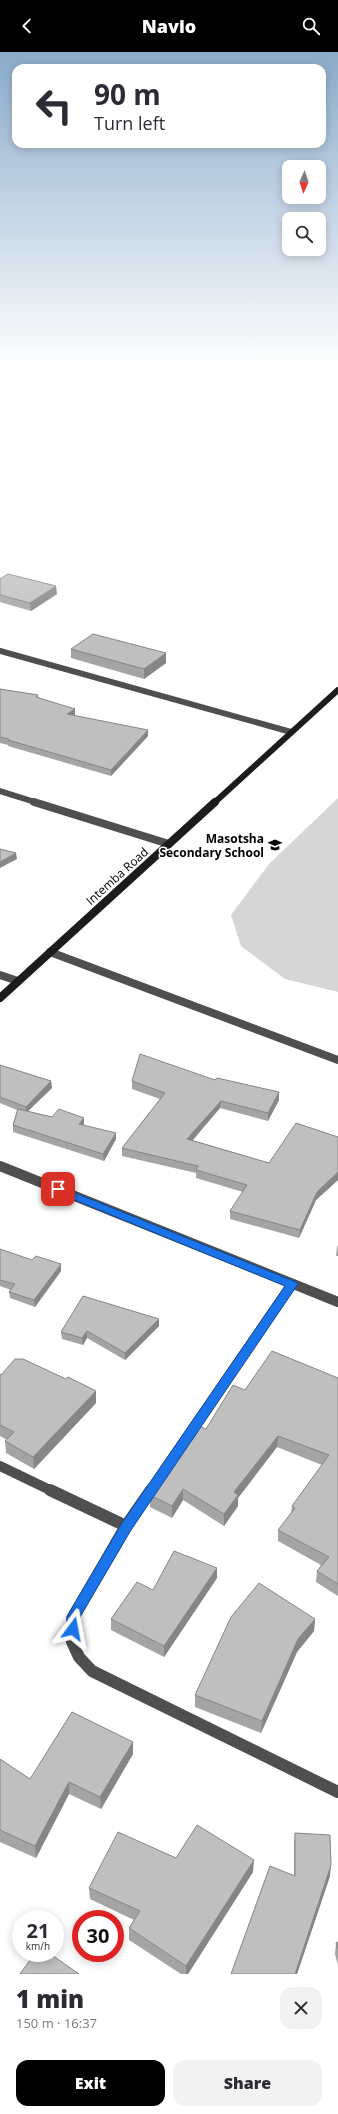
<!DOCTYPE html>
<meta charset="utf-8">
<style>
:root{--surface:#fff;--page:#f2f2f3;--text:#2b2b33;--muted:#7c7c81;--accent:#000}
body{margin:0;font-family:"Open Sans",sans-serif;background:var(--page);color:var(--text);height:100vh;display:flex;flex-direction:column;font-size:15px;white-space:nowrap}
*{box-sizing:border-box;margin:0}
p{font-size:13px;color:var(--muted)}
.icon{flex:none;width:22px;height:22px;fill:none;stroke:currentColor;stroke-width:2;stroke-linecap:round;stroke-linejoin:round}
.map{position:relative;height:1922px;overflow:hidden}
.drawer{display:flex;flex-direction:column;background:var(--surface);flex:1}
.drawer>*{flex:none}
.guide{position:absolute;left:12px;top:12px;width:314px;height:84px;border-radius:12px;box-shadow:0 2px 10px #0003;background:#fff;color:var(--text);overflow:hidden}
.needle{width:26px;rotate:183deg}
.controls{position:absolute;left:282px;top:108px;display:grid;gap:8px}
.controls a{display:grid;place-items:center;width:44px;height:44px;border-radius:8px;background:var(--surface);box-shadow:0 2px 10px #0003;font-size:20px}
.speed{position:absolute;left:12px;top:1858px;display:flex;gap:8px;font-size:20px;font-weight:700;text-align:center}
.speed>*{display:grid;place-content:center;width:52px;height:52px;border-radius:50%;background:var(--surface);box-shadow:0 2px 10px #0003;line-height:1}
.speed small{font-size:10px;font-weight:400}
.speed .limit{border:6px solid #d22;background:#fff;color:#111}
.pin{position:absolute;display:grid;place-items:center;width:34px;height:34px;color:#fff;margin:-17px;border-radius:8px;box-shadow:0 2px 6px #0006}
.me{position:absolute;width:44px;margin:-22px;rotate:13deg;stroke-linejoin:round;filter:drop-shadow(0 0 3px #0008)}
.turn{display:flex;align-items:center;gap:14px;height:84px;padding:0 16px;font-size:18px}
.turn .icon{width:52px;height:52px;stroke-width:2.5}
.turn b{display:block;font-size:28px;line-height:34px}
.round{display:grid;place-items:center;flex:none;width:42px;height:42px;border-radius:12px;background:var(--page)}
.summary{display:flex;align-items:center;justify-content:space-between;height:68px;padding:0 16px}
h1{font-size:24px;font-weight:800;line-height:30px}
.button{display:flex;gap:8px;margin-top:auto;padding:8px 16px}
.button a{flex:1;height:46px;border-radius:12px;background:var(--accent);color:#fff;font-size:16px;font-weight:800;line-height:46px;text-align:center}
.button a+a{background:var(--page);color:var(--text)}
header{display:flex;justify-content:space-between;align-items:center;height:52px;padding:0 16px;background:var(--accent);color:#fff;font-size:18px;font-weight:800}
.map>svg:first-child{display:block}
.green{fill:#d6d6d6}
.lines{fill:none;stroke-linecap:round;stroke-linejoin:round}
.street-far3{stroke:#4f4f4f;stroke-width:6}
.street-far2{stroke:#4f4f4f;stroke-width:8}
.street-far1{stroke:#4f4f4f;stroke-width:10}
.street{stroke:#4f4f4f;stroke-width:12}
.secondary-far1{stroke:#1c1c1c;stroke-width:6}
.secondary{stroke:#1c1c1c;stroke-width:8}
.wall{fill:#a4a4a4}
.shaded-wall{fill:#868686}
.building{fill:#bfbfbf;stroke:#868686}
.route{fill:#1a73e8;stroke:#114b97}
.labels{text-anchor:middle;dominant-baseline:central;stroke-width:3;stroke-linejoin:round;paint-order:stroke}
.poi-label{font-size:12px;font-weight:bold;fill:#000;stroke:#fff;text-anchor:end}
.street-label{font-size:12px;fill:#000;stroke:#fff}
</style>
<header><svg class="icon" aria-label="back" viewBox="0 0 24 24"><path d="M15 5l-7 7 7 7"/></svg>Navio<svg class="icon" aria-label="search" viewBox="0 0 24 24"><circle cx="10" cy="10" r="6"/><path d="M15 15l6 6"/></svg></header>
<div class="map">
<svg width="338" height="1922" viewBox="0 0 338 1922">
<rect width="100%" height="100%" fill="#fff"/>
<path class="green" d="M338,746V940L285,927L241,894L231,863L269,812Z"/>
<g class="lines">
<g class="street-far3">
<path d="M0,599L291,680"/>
<path d="M0,739L38,751"/>
</g>
<g class="street-far2">
<path d="M34,750L169,792"/>
<path d="M50,900L338,1008"/>
<path d="M0,923L18,929"/>
</g>
<g class="street-far1">
<path d="M0,1114L338,1250"/>
<path d="M0,1414L52,1439"/>
<path d="M150,1439L292,1232"/>
</g>
<g class="street">
<path d="M50,1438L126,1474"/>
<path d="M151,1438L126,1474L74,1564L72,1590L79,1605L92,1619L338,1740"/>
</g>
<path class="secondary-far1" d="M214,751L338,638"/>
<path class="secondary" d="M0,946L215,750"/>
</g>
<g class="wall">
<path d="M0,527L57,542L31,559L0,550Z"/>
<path d="M71,597L166,611L144,627L71,606Z"/>
<path d="M0,637L38,643V646L75,657V663L74,664L148,684L111,724L8,694V693L0,691Z"/>
<path d="M0,1013L51,1029L52,1036L28,1059L52,1065L84,1066L83,1073L116,1087L104,1109L13,1080V1073L17,1058L0,1051Z"/>
<path d="M215,1028L279,1040V1048L268,1069L220,1056L192,1088L269,1111L338,1085V1128L316,1148L299,1186L230,1167V1159L243,1140L196,1126V1121L122,1104V1096L160,1047L132,1037V1029Z"/>
<path d="M338,1193V1204H336L337,1195Z"/>
<path d="M0,1197L61,1219L35,1255L10,1246L9,1240L11,1238L0,1234Z"/>
<path d="M159,1267V1274L125,1308L87,1286L83,1293L62,1287L61,1280Z"/>
<path d="M0,1322L96,1351L34,1417L6,1401L5,1389L7,1388L0,1384Z"/>
<path d="M338,1326V1544L316,1530L317,1519L321,1513L278,1489V1478L291,1461L292,1454L322,1413L277,1395L238,1446V1454L224,1474L183,1448L172,1466L150,1455V1443L182,1402V1393L206,1377L245,1338Z"/>
<path d="M217,1526L164,1605L111,1578V1567L153,1538Z"/>
<path d="M315,1567L314,1579L297,1600L261,1681L195,1655V1643Z"/>
<path d="M133,1702L101,1757L69,1742L36,1806L0,1790V1707L30,1727Z"/>
<path d="M295,1781L330,1824L297,1922H231L294,1824V1792Z"/>
<path d="M176,1806L253,1820L188,1922H181L129,1888V1876L134,1868L90,1847L89,1836Z"/>
<path d="M338,1890V1913L335,1902L336,1891Z"/>
</g>
<g class="shaded-wall">
<path d="M56,534L57,542L31,559L30,551Z"/>
<path d="M166,601V611L144,627V617Z"/>
<path d="M75,657V663L68,668L67,662Z"/>
<path d="M148,678V684L111,724V718Z"/>
<path d="M16,801L17,807L0,816V810Z"/>
<path d="M51,1029L52,1036L26,1061V1055Z"/>
<path d="M279,1040V1048L268,1069V1061Z"/>
<path d="M221,1049L220,1056L187,1095V1087Z"/>
<path d="M84,1066V1072L79,1078V1072Z"/>
<path d="M116,1081V1087L104,1109L103,1102Z"/>
<path d="M338,1120V1128L316,1148L299,1186L300,1178L317,1140Z"/>
<path d="M61,1212V1219L35,1255L34,1248Z"/>
<path d="M159,1267V1274L125,1308V1301Z"/>
<path d="M87,1279V1286L83,1293L82,1286Z"/>
<path d="M96,1339V1351L34,1417L33,1405Z"/>
<path d="M278,1384L277,1395L238,1446V1454L224,1474V1462L234,1440Z"/>
<path d="M183,1437V1448L172,1466V1454Z"/>
<path d="M217,1516V1526L164,1605V1594Z"/>
<path d="M315,1567L314,1579L297,1600L261,1681L262,1669L298,1587Z"/>
<path d="M133,1690V1702L101,1757L100,1745Z"/>
<path d="M69,1730V1742L36,1806L35,1794Z"/>
<path d="M254,1808L253,1820L188,1922H186V1914Z"/>
<path d="M331,1813L330,1824L297,1922H295Z"/>
</g>
<g class="building">
<path d="M8,522L56,534L30,551L0,543V527Z"/>
<path d="M93,582L166,601L144,617L71,597Z"/>
<path d="M0,637L38,643L36,645L75,657L67,662L148,678L111,718L8,688L9,687L0,685Z"/>
<path d="M0,797L16,801L0,810Z"/>
<path d="M140,1002L215,1028L217,1026L279,1040L268,1061L221,1049L187,1087L269,1111L296,1071L338,1085V1120L317,1140L300,1178L230,1159L247,1133L196,1118L198,1114L122,1096L165,1041L132,1029Z"/>
<path d="M0,1013L51,1029L26,1055L0,1045Z"/>
<path d="M18,1057L52,1065L59,1057L84,1066L79,1072L116,1081L103,1102L13,1073Z"/>
<path d="M0,1197L32,1208L36,1204L61,1212L34,1248L9,1240L15,1232L0,1228Z"/>
<path d="M83,1244L159,1267L125,1301L87,1279L82,1286L61,1280Z"/>
<path d="M272,1299L338,1326V1532L317,1519L329,1505L278,1478L295,1456L292,1454L329,1403L278,1384L234,1440L238,1443L224,1462L183,1437L172,1454L150,1443L187,1395L182,1393L199,1374L206,1377L233,1333L245,1338Z"/>
<path d="M15,1307H23L66,1327L68,1325L96,1339L33,1405L5,1389L14,1380L0,1373V1322L1,1323Z"/>
<path d="M174,1499L217,1516L164,1594L111,1567L137,1530L153,1538Z"/>
<path d="M259,1531L315,1567L298,1587L262,1669L195,1643L231,1565Z"/>
<path d="M72,1660L133,1690L100,1745L69,1730L35,1794L0,1778V1707L30,1727Z"/>
<path d="M197,1773L254,1808L186,1914L129,1876L140,1859L89,1836L118,1780L176,1806Z"/>
<path d="M295,1781L330,1783L331,1813L295,1922H231L270,1814L295,1824Z"/>
<path d="M338,1890V1897L336,1891Z"/>
<path d="M35,1901H49L79,1922H20Z"/>
</g>
<linearGradient id="sky" x2="0" y2="1"><stop stop-color="#8aabca"/><stop offset="0.54" stop-color="#fff"/><stop offset="1" stop-color="#fff" stop-opacity="0"/></linearGradient>
<rect width="338" height="586" fill="url(#sky)"/>
<path class="route" d="M58,1134L296,1230L298,1232L131,1478L80,1565L77,1581L73,1583L68,1581L66,1577L67,1564L122,1471L285,1234L55,1140L53,1137Z"/>
<defs>
<g id="school-bare" transform="scale(1.08)"><path d="M0-5L7-2L0 1L-7-2ZM-4 1L0 2.5L4 1V4Q0 6-4 4Z" fill="#000" stroke="#fff" stroke-width="2.5" paint-order="stroke"/></g>
</defs>
<g fill-rule="evenodd">
<use href="#school-bare" x="275" y="793"/>
</g>
<g class="labels">
<g class="poi-label">
<text x="264" y="786">Masotsha<tspan x="264" dy="14">Secondary School</tspan></text>
</g>
<g class="street-label">
<text transform="translate(117 824) rotate(-42)">Intemba Road</text>
</g>
</g>
</svg>
<div class="controls">
<a><svg class="needle" viewBox="-14 -14 28 28"><path d="M0-13l5 13h-10z" fill="#e53935"/><path d="M0 13l5-13h-10z" fill="#7c7c81"/></svg></a>
<a><svg class="icon" aria-label="search" viewBox="0 0 24 24"><circle cx="10" cy="10" r="6"/><path d="M15 15l6 6"/></svg></a>
</div>
<div class="speed"><div>21<small>km/h</small></div><div class="limit">30</div></div>
<div class="pin" style="left:58px;top:1137px;background:#d93025"><svg class="icon" aria-label="arrive" viewBox="0 0 24 24"><path d="M6 21V4h12l-3 4 3 4H6"/></svg></div>
<svg class="me" style="left:73px;top:1577px" viewBox="-20 -20 40 40"><path d="M0-17L14 15 0 8-14 15z" fill="#1a73e8" stroke="#fff" stroke-width="4"/></svg>
<div class="guide">
<div class="turn"><svg class="icon" aria-label="left" viewBox="0 0 24 24"><path d="M17 20v-9H6M10 6l-5 5 5 5"/></svg><div><b>90 m</b>Turn left</div></div>
</div>
</div>
<section class="drawer">
<div class="summary"><div><h1>1 min</h1><p>150 m · 16:37</p></div><a class="round"><svg class="icon" aria-label="close" viewBox="0 0 24 24"><path d="M6 6l12 12M18 6L6 18"/></svg></a></div>
<div class="button"><a>Exit</a><a>Share</a></div>
</section>
